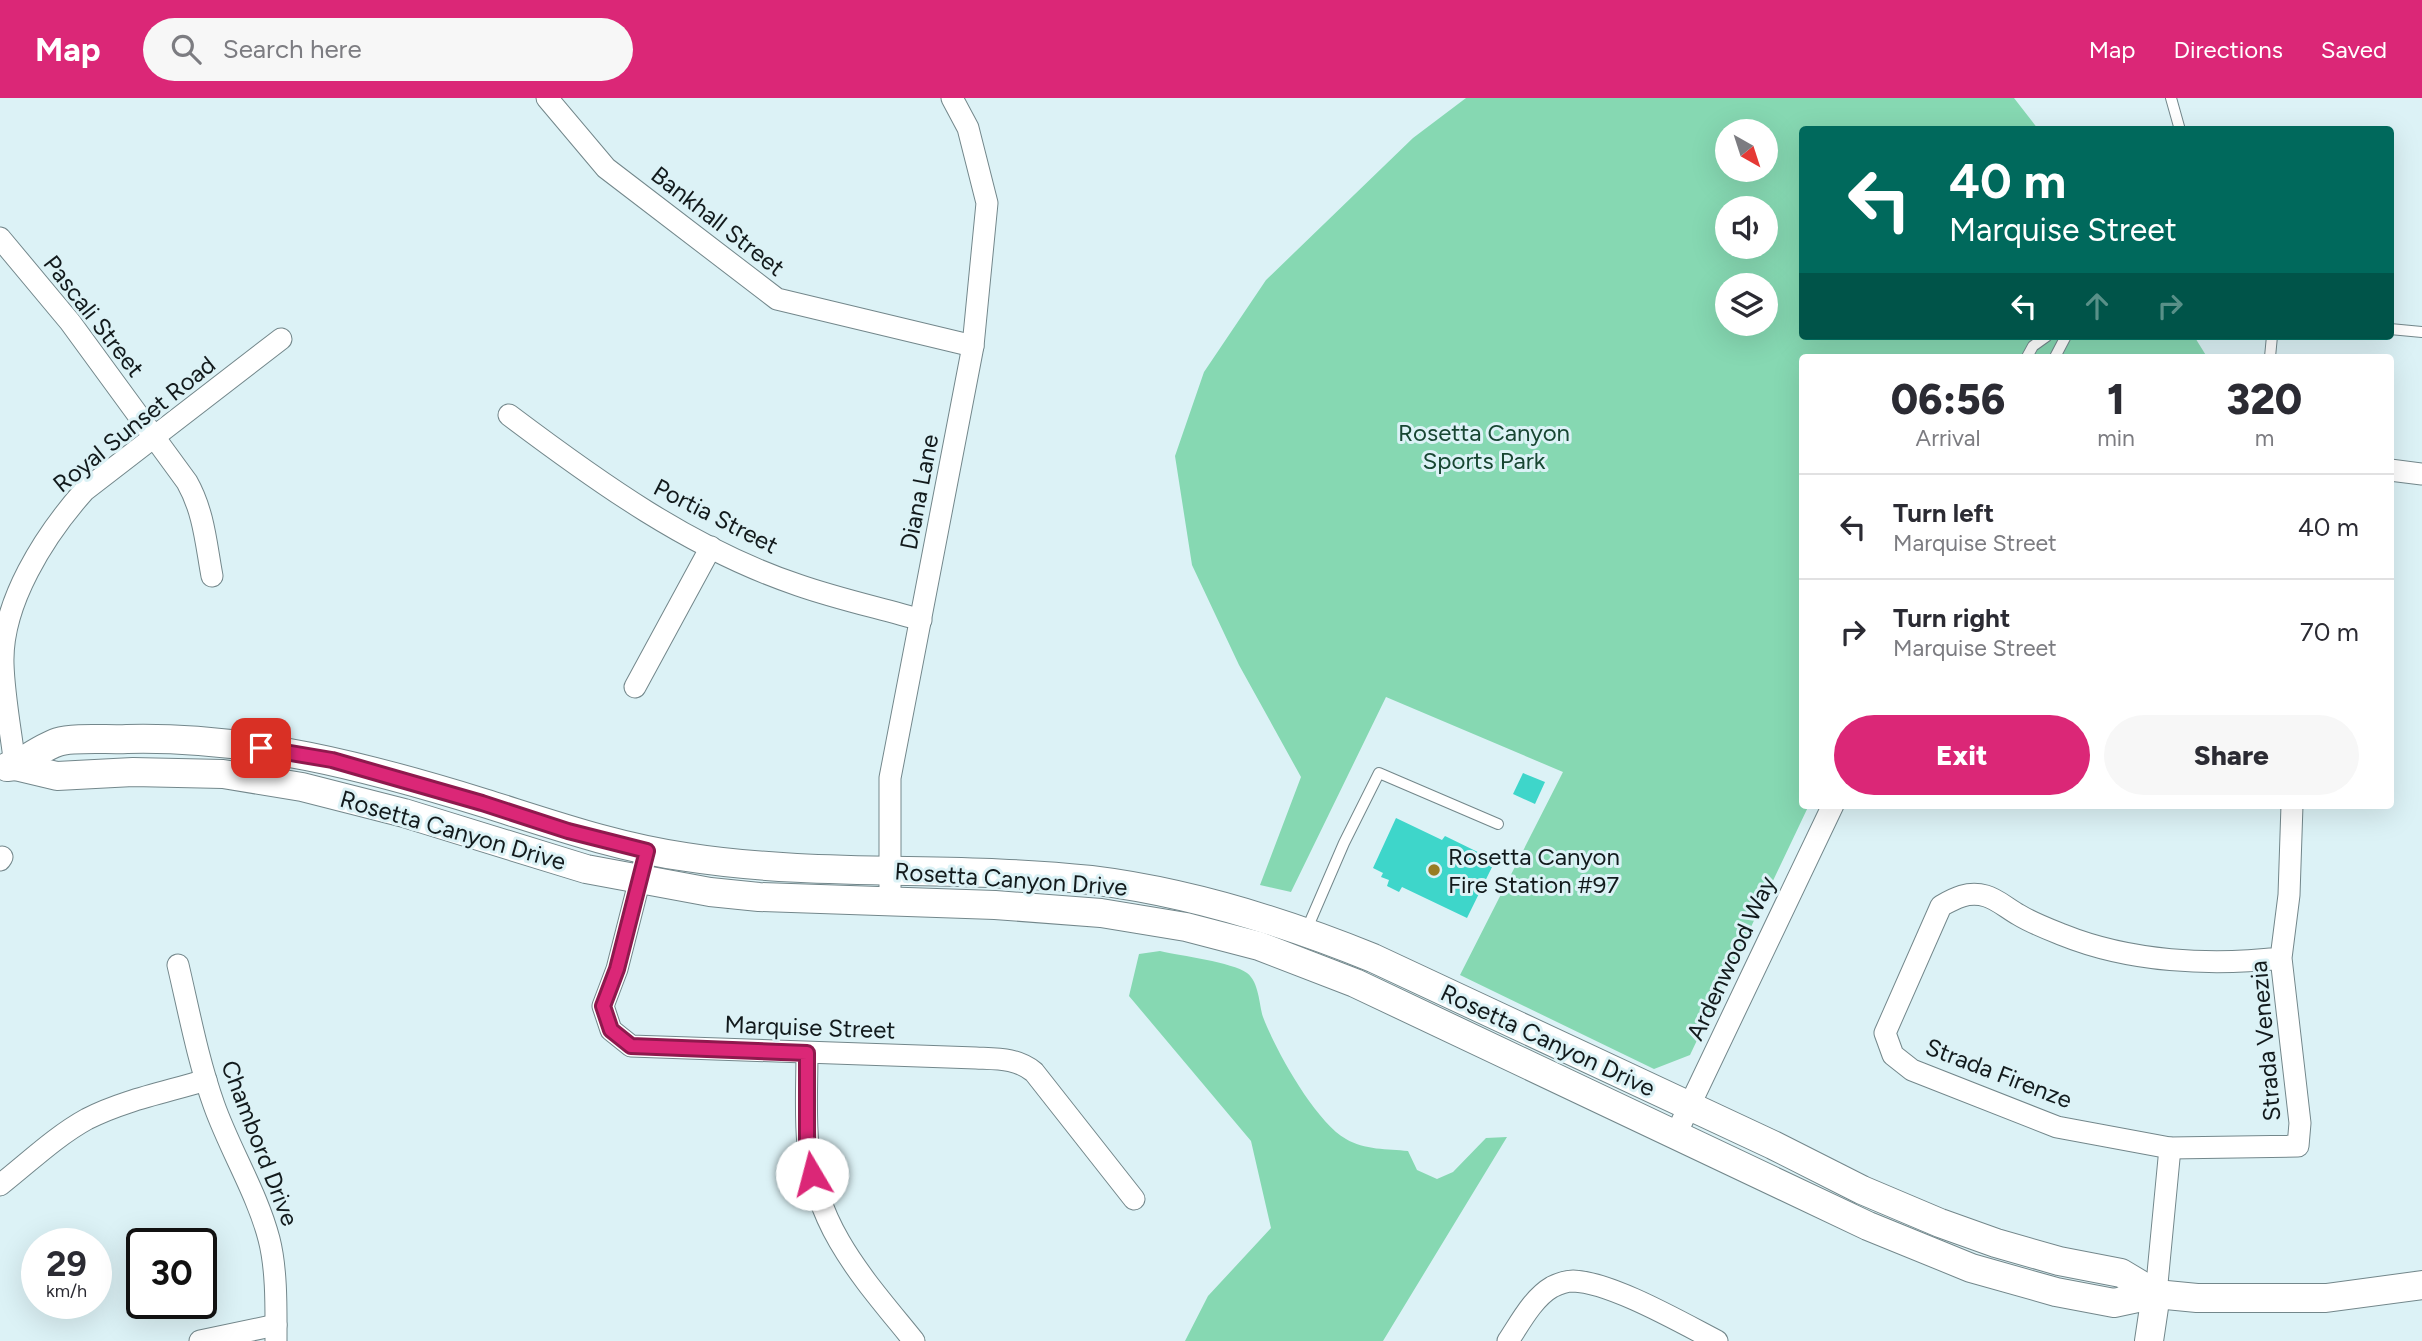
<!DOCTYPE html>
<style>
:root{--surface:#fff;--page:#f7f7f7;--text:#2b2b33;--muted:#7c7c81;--line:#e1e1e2;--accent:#db2777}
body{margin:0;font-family:Figtree,sans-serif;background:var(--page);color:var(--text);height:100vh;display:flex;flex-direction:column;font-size:26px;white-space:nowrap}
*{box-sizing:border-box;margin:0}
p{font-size:23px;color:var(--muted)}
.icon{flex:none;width:38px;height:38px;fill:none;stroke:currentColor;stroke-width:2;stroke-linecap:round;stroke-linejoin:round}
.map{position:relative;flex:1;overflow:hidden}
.details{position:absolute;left:1799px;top:256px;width:595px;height:455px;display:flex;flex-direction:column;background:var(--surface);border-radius:7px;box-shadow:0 7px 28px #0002}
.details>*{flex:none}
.banner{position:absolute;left:1799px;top:28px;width:595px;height:214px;border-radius:7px;box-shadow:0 7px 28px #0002;background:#00695c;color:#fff;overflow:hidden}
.needle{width:46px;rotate:141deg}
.buttons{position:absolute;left:1715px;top:21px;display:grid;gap:14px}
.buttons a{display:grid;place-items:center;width:63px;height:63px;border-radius:50%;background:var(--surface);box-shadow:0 7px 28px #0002;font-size:35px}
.speed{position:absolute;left:21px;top:1130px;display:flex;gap:14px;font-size:35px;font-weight:700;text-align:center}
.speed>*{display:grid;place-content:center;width:91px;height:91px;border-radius:50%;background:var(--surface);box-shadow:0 7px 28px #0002;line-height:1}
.speed small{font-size:18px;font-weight:400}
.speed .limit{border:4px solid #111;border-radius:10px;background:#fff;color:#111}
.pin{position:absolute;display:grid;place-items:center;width:60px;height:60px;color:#fff;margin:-30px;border-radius:14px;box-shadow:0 4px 10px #0006}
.me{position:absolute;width:77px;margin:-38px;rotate:352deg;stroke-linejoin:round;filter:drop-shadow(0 0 5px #0008)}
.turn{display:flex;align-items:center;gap:24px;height:147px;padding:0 35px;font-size:32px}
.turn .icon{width:91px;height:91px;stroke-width:2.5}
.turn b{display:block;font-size:49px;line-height:60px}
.lanes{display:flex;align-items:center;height:66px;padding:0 35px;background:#0003;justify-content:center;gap:35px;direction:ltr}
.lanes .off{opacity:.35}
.eta{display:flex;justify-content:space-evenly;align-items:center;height:119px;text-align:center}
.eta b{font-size:42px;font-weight:800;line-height:49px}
.action{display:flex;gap:14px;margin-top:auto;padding:14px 35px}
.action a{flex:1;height:80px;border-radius:42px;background:var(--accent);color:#fff;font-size:28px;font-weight:800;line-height:80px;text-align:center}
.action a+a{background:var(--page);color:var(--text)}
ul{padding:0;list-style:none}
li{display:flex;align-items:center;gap:21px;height:105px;padding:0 35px;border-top:2px solid var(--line)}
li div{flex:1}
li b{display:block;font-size:26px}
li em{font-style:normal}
header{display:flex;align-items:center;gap:42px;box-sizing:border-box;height:98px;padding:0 35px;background:var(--accent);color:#fff}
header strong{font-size:33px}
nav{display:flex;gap:38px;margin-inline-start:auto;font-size:24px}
.search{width:490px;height:63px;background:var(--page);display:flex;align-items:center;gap:18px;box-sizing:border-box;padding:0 24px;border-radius:38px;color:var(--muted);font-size:26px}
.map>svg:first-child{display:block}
.green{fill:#86d8b2;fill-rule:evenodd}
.building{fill:#3ed6ca}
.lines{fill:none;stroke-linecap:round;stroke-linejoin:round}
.lane-casing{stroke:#73878b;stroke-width:12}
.street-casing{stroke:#73878b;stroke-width:23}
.secondary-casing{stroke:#73878b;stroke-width:30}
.lane{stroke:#fff;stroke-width:10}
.street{stroke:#fff;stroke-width:21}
.secondary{stroke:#fff;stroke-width:28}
.route-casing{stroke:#8e194d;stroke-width:18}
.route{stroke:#db2777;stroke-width:12}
.poi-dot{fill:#987c24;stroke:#dcf2f6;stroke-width:2.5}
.labels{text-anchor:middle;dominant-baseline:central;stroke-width:6;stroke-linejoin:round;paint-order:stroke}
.street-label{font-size:24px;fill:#121a1c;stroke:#dcf2f6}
.park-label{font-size:24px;fill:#174632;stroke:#dcf2f6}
.poi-label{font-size:24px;fill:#121a1c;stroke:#dcf2f6;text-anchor:start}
</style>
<header>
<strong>Map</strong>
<div class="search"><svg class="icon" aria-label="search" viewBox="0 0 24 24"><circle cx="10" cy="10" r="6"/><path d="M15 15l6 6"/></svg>Search here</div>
<nav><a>Map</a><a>Directions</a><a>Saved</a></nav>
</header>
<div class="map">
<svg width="2422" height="1243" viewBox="0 0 2422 1243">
<rect width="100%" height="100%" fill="#dcf2f6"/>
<g class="green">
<path d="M1466,0H2014L2038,31L1802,32V238H2194L2207,259H1802V707H1809L1690,957L1654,971L1460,877L1563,674L1386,599L1291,794L1260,787L1301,679L1239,567L1192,467L1175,358L1204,274L1266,182L1413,40ZM1727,33H1766V72H1727ZM1727,110H1766V149H1727ZM1727,187H1766V226H1727Z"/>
<path d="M1160,853C1181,858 1232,864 1247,875C1259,884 1259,906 1263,919C1276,953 1315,1023 1346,1041C1364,1052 1388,1051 1408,1053L1417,1072L1437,1081L1453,1074L1486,1040L1507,1039L1383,1243H1185L1208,1198L1271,1130L1251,1043L1129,898L1139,856Z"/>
</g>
<g class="building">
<path d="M1523,675L1545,684L1535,706L1513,696Z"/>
<path d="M1396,720L1442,742L1445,738L1490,760L1489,762L1494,765L1467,820L1402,789L1399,794L1387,788L1389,782L1381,779L1383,775L1373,770Z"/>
</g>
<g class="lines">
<g class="lane-casing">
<g id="lane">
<path d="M2171,0L2180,32"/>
<path d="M2390,231L2422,234"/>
<path d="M2027,259L2033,248L2047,238"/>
<path d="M2055,259L2066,238"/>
<path d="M2270,259L2272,238"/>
<path d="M1306,833L1344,745L1379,675L1498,726"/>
</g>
</g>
<g class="street-casing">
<g id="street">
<path d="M547,0L606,70L777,201L973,248"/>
<path d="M0,140L70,224L187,384C204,414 206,446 212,478"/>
<path d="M509,317C598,384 691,451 798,487C838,501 880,510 921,522"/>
<path d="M2390,372L2422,376"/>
<path d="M635,589L711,449"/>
<path d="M15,668C11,634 4,599 3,566C1,505 45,437 84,393L281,241"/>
<path d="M647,753L617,871L603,908L611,932L631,948L976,960C998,961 1017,960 1034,974L1134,1101"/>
<path d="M0,762L2,759"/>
<path d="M890,803V680L973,248L987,105L968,30L952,0"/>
<path d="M2281,860C2210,868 2130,864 2063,837C2048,831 2032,825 2019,817C2008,811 1997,801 1986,798C1968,793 1955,800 1941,808L1885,935L1893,957L1912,972L2057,1029L2170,1050L2298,1048L2300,1025L2281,860L2289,797L2292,707"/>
<path d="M178,867C189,914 198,962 214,1007C230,1052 257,1095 269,1141C277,1172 276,1212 276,1243"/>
<path d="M807,955C807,985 805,1017 808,1047C816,1131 864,1181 914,1243"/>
<path d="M1676,1036L1833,707"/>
<path d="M0,1087C28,1065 56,1038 87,1021C124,1002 167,994 206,982"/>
<path d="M2156,1196L2170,1050"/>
<path d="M200,1243L276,1227"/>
<path d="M1508,1243C1520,1225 1533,1200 1552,1189C1558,1186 1566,1183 1573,1183C1611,1184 1682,1225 1717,1243"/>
</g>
</g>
<g class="secondary-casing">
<g id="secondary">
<path d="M15,668L57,678L133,674L223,676L302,689L404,715L586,771L710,794L759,799L995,807L1101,815L1186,829L1259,848L1355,885L1868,1128L1971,1170L2056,1194L2114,1205L2156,1196L2197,1200H2326L2422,1187"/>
<path d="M7,669L15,668C28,660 43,649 58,644C73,639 110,642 127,641C249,638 368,669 484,705C551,726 616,749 686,759C820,780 956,767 1091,782C1189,794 1282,823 1373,860L1773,1047L1862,1092L1940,1125L1996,1145L2059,1163L2121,1175L2156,1196"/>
<path d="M2149,1243L2156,1196"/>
</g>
</g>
<use href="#lane" class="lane"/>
<use href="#street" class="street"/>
<use href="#secondary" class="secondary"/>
</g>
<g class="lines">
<g class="route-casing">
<path id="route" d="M261,650L332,662L482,705L568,733L647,753L617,871L603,908L611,932L631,948L807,955V1046L812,1076"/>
</g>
<use href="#route" class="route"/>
</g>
<circle class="poi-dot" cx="1434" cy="772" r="7"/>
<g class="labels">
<g class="street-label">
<text transform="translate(718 123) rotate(38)">Bankhall Street</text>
<text transform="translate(94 218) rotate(52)">Pascali Street</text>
<text transform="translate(134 326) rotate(-39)">Royal Sunset Road</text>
<text transform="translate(919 394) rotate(-79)">Diana Lane</text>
<text transform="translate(716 418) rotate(27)">Portia Street</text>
<text transform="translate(453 732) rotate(16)">Rosetta Canyon Drive</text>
<text transform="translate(1011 781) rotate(4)">Rosetta Canyon Drive</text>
<text transform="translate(1731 860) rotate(-65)">Ardenwood Way</text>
<text transform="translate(810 929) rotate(2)">Marquise Street</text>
<text transform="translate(1548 942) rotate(25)">Rosetta Canyon Drive</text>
<text transform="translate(2265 943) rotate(-95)">Strada Venezia</text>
<text transform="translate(1999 975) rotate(21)">Strada Firenze</text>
<text transform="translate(260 1045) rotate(69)">Chambord Drive</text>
</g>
<g class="park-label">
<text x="1484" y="334">Rosetta Canyon<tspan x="1484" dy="28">Sports Park</tspan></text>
</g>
<g class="poi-label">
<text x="1448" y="758">Rosetta Canyon<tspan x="1448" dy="28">Fire Station #97</tspan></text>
</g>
</g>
</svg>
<div class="buttons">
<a><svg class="needle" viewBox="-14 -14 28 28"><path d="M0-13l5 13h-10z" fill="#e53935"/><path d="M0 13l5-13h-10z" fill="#7c7c81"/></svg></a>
<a><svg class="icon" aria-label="sound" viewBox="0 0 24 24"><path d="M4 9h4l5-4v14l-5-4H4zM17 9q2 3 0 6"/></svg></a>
<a><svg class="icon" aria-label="layers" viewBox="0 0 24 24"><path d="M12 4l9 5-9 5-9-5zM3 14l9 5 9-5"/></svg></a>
</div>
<div class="speed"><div>29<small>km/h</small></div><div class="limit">30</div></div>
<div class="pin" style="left:261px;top:650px;background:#d93025"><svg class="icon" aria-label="arrive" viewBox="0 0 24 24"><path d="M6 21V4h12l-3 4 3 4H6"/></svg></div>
<svg class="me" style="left:812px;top:1076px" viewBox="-20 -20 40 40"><circle r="19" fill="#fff"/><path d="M0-13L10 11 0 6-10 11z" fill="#db2777"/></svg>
<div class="banner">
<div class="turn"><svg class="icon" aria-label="left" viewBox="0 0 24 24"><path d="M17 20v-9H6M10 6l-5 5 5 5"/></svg><div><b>40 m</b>Marquise Street</div></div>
<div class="lanes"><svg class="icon" aria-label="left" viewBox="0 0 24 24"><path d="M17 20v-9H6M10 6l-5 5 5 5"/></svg><svg class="icon off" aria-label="ahead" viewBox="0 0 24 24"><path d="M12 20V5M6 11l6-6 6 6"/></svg><svg class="icon off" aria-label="right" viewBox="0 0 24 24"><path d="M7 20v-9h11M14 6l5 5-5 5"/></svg></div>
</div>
<section class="details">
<div class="eta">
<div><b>06:56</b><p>Arrival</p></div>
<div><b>1</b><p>min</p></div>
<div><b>320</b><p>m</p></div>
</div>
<ul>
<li><svg class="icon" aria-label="left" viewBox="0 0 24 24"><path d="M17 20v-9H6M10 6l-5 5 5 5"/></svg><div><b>Turn left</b><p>Marquise Street</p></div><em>40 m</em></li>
<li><svg class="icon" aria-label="right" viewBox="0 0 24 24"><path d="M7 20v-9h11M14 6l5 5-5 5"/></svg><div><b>Turn right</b><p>Marquise Street</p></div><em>70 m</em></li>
</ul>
<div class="action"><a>Exit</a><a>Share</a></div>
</section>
</div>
